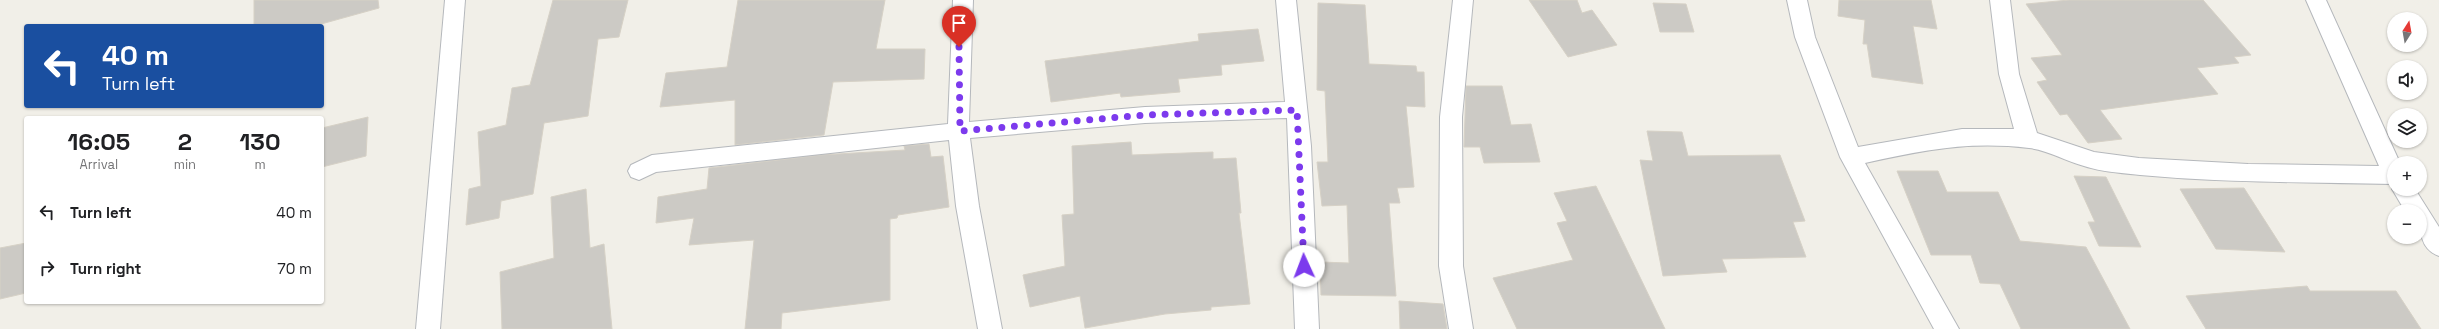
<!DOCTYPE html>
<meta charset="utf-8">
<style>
:root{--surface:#fff;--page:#f6f6f6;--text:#202124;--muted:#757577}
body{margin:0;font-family:"Space Grotesk",sans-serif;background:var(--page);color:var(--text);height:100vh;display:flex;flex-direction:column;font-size:15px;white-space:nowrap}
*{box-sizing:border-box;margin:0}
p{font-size:13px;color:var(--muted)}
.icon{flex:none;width:22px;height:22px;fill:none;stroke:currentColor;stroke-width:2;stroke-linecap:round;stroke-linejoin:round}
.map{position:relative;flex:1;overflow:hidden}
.drawer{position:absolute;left:24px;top:116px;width:300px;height:188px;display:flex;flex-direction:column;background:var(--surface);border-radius:4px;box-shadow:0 1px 3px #0004}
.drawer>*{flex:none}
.top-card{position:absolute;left:24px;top:24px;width:300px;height:84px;border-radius:4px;box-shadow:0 1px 3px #0004;background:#1a4fa0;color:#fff;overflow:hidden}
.needle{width:26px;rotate:11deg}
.tools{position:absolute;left:2387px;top:12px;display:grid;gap:8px}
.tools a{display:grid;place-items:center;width:40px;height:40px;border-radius:50%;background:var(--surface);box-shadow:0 1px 3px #0004;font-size:20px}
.pin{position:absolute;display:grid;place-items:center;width:34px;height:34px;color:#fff;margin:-41px -17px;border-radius:50% 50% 50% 0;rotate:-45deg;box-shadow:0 0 4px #0007}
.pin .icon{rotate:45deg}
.me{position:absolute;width:44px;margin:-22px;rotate:358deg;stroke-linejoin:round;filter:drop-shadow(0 0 3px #0008)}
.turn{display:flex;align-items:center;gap:14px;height:84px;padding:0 12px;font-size:18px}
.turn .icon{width:52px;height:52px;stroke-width:2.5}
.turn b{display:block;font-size:28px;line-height:34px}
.eta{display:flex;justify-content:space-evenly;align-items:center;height:68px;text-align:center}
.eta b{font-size:24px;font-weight:700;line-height:28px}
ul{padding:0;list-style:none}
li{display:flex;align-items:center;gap:12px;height:56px;padding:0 12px}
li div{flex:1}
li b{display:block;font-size:15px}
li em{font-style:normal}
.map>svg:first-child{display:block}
.building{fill:#cccac5;stroke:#d6d1c6}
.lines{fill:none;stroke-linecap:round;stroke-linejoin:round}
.minor-casing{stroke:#b5b8bc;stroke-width:2}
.minor{fill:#fff;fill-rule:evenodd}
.route{stroke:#7c3aed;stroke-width:7;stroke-dasharray:0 12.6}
</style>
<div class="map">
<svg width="2439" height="329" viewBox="0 0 2439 329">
<rect width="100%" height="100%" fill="#f1efe8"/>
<g class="building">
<path d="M254,0H378L379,8L314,26H254Z"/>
<path d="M553,0H628L619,37L598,39L588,116L544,123L533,194L501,201L499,218L466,225L469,189L481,186L478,132L506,125L512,88L530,85Z"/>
<path d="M738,0H885L876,49H925L924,79L833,82L824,135L735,145V100L660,107L666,73L727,67Z"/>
<path d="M1529,0H1577L1582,13L1592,10L1617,45L1568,57Z"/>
<path d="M1839,0H1931L1937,29L1913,26L1923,84L1872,77L1867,44H1863L1865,20L1838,16Z"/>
<path d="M2069,0H2203L2251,55L2234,57L2239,63L2197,68L2218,94L2100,110L2122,139L2088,143L2067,114L2060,115L2037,82L2047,80L2031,58L2062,55L2026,4Z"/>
<path d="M1318,3L1365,5L1369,64L1416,66L1417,72H1424L1425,107L1406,106L1414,187L1397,188L1400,203H1389L1396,296L1321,295L1320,262L1349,263L1347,205L1322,206L1317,162H1328L1325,91L1317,90Z"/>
<path d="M1653,3L1686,4L1694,32H1660Z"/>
<path d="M1258,29L1264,61L1221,65L1222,75L1178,79L1180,92L1121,97L1120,93L1051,102L1045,61L1199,41L1198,34Z"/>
<path d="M1466,86H1502L1511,125L1531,124L1540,162L1484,163L1480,147H1464Z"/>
<path d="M368,117L366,156L322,167V128Z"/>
<path d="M1647,131L1682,132L1688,156L1780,155L1805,221L1793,222L1806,257L1722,259L1727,272L1663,276L1640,160L1653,161Z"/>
<path d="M1131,142L1132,155L1213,152V159L1236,158L1241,213H1239L1250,304L1211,307V310L1165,314L1085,328L1080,296L1030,307L1023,275L1065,266L1062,215L1074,214L1072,146Z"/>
<path d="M929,144L931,157L943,156L949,207L898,215L897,218L890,219V300L782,313L781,329H745L754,240L689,245L694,218L656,223L658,197L707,189L709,168L821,155L905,150L904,146Z"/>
<path d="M1897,171H1938L1947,192H1998L2020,241L2086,247L2130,329H2021L2000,284L1980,283L1971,255H1931Z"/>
<path d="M2074,176L2106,177L2141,247L2099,246L2088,222H2095Z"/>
<path d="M1596,186L1665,329H1517L1493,278L1573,260L1557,223L1567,221L1554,193Z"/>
<path d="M2244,188L2285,252L2216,249L2180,189Z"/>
<path d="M586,189L590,248L604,244L612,329H502L500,272L554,258L551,197Z"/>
<path d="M26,243V293L0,299V248Z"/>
<path d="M2307,286L2310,291H2396L2421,329H2206L2186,296Z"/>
<path d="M1399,301L1443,304L1447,329H1400Z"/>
</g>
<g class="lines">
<g class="minor-casing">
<g id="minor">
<path d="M445,0H465L440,329H416Z"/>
<path d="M953,0H973L969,122L1145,107L1285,102L1276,0H1296L1311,146L1319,329H1295L1287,118L1145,123L970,138L979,206L1002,329H978L956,206L949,140L656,172L639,180L631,177L628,171L631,165L652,155L948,124Z"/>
<path d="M1453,0H1473L1462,117L1463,266L1473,329H1449L1439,266L1440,117Z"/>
<path d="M1787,0H1807L1815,37L1858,147L1962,129H2014L1999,74L1990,0H2010L2019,74L2037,133L2094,152L2139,158L2248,164L2379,166L2306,0H2326L2400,163H2394V184C2309,182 2225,183 2140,175C2122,173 2102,172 2084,166C2066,161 2047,150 2029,148C1968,141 1925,150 1865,163L1959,329H1934L1840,157L1795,37Z"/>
<path d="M2394,185V189H2415L2439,227V256C2419,249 2420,229 2420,211H2405L2392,189Z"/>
</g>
</g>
<use href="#minor" class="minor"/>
</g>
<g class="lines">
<path class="route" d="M959,47L960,131L1145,115L1297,110L1304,266"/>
</g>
</svg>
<div class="tools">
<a><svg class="needle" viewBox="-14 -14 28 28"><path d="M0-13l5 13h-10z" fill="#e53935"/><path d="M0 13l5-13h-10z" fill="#757577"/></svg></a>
<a><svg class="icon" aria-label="sound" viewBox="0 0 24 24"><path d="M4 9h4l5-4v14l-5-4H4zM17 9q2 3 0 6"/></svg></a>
<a><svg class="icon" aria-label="layers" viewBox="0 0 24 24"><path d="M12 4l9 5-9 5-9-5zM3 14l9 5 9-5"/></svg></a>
<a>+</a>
<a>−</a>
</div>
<div class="pin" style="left:959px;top:47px;background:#d93025"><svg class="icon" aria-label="arrive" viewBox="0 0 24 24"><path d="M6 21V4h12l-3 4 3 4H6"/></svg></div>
<svg class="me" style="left:1304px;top:266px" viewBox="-20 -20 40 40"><circle r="19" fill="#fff"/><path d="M0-13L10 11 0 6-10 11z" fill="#7c3aed"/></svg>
<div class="top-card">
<div class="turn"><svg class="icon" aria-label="left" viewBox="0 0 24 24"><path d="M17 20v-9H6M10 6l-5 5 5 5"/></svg><div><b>40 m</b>Turn left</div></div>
</div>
<section class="drawer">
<div class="eta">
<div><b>16:05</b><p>Arrival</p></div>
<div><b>2</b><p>min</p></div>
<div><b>130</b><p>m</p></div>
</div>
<ul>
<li><svg class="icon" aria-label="left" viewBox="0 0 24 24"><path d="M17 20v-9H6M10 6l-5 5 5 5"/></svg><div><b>Turn left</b></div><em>40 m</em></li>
<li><svg class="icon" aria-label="right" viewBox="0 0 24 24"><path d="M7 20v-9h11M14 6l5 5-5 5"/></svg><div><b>Turn right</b></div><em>70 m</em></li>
</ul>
</section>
</div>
